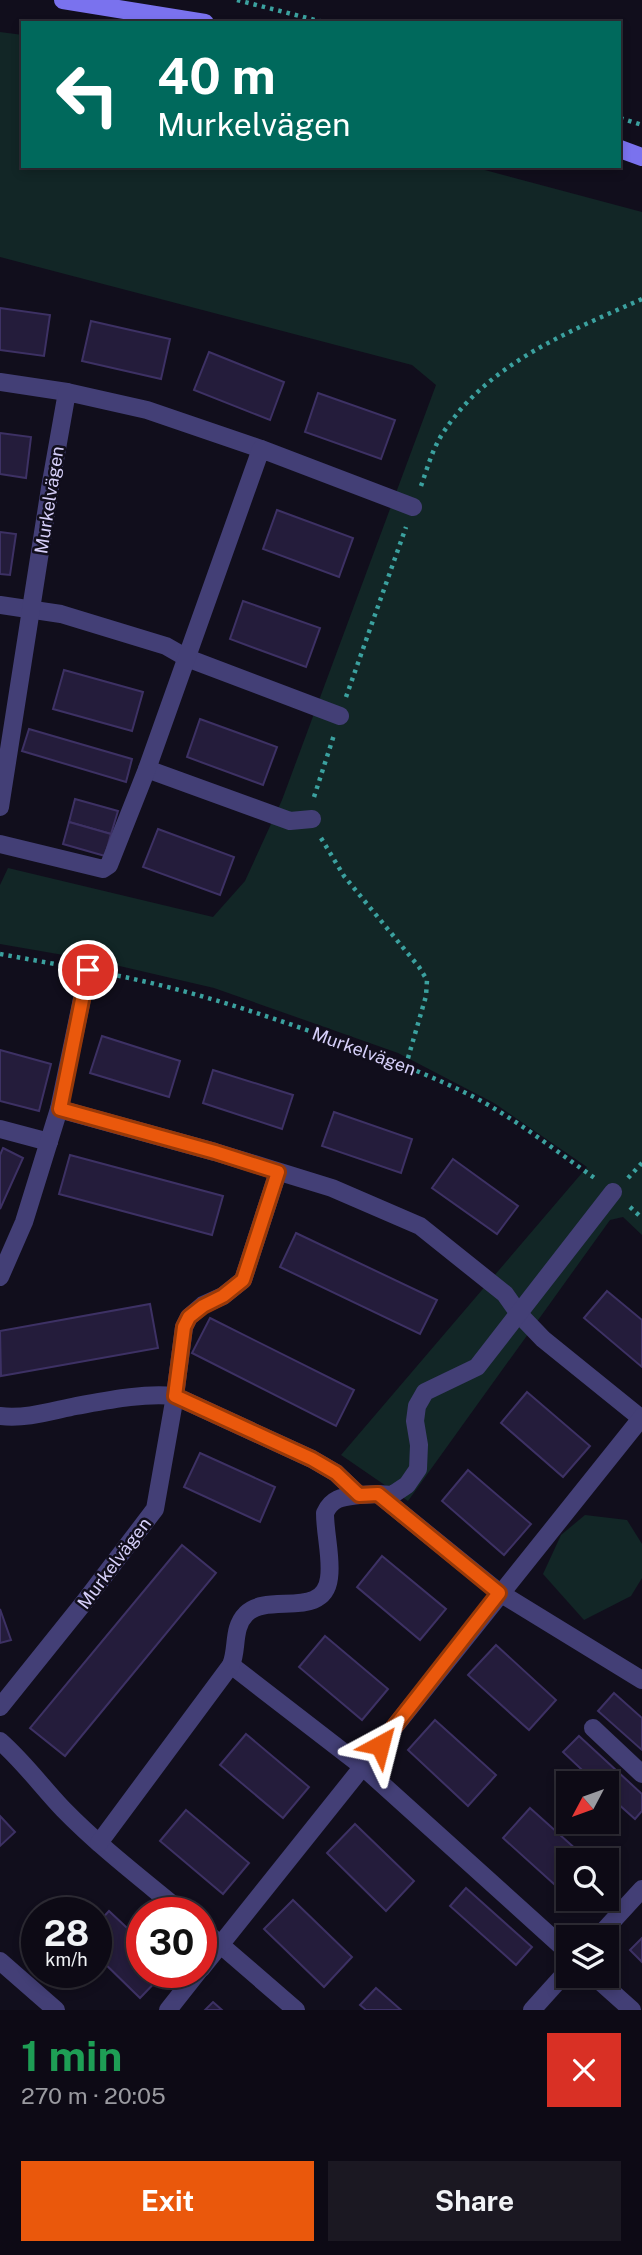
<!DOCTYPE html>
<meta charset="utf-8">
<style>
:root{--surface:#0d0a15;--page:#1b1822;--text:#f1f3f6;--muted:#9a9aa0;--line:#2d2b34;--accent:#ea580c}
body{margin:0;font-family:"Public Sans",sans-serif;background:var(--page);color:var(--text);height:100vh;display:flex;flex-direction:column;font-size:26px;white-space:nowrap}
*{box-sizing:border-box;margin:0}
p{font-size:23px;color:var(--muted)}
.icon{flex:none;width:38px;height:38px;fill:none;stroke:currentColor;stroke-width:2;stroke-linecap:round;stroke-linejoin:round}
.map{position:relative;height:2010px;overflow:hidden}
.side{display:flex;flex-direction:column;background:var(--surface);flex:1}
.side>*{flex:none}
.top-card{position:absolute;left:21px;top:21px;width:600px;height:147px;border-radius:0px;box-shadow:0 4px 10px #0003,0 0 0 2px var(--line);background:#00695c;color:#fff;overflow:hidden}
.needle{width:46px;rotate:229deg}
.buttons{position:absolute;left:556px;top:1771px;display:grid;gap:14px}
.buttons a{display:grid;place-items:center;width:63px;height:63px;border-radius:0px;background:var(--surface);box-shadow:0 4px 10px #0003,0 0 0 2px var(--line);font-size:35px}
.speed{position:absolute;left:21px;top:1897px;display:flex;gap:14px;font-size:35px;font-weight:700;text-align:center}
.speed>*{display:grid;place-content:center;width:91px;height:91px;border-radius:50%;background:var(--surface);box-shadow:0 4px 10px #0003,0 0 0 2px var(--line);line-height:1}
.speed small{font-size:18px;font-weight:400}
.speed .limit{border:10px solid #d22;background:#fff;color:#111}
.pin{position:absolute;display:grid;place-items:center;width:60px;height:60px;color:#fff;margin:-30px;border:4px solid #fff;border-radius:50%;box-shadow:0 2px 7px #0007}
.me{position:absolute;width:77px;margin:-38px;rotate:38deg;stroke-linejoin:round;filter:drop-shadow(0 0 5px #0008)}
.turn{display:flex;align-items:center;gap:24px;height:147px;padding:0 21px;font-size:32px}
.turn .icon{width:91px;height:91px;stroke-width:2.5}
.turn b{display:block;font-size:49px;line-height:60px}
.round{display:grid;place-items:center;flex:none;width:74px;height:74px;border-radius:0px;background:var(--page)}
.head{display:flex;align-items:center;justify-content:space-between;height:119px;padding:0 21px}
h1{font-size:42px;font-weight:700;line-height:52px;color:#1e9e55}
.button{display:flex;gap:14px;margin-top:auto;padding:14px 21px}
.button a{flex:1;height:80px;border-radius:0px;background:var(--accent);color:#fff;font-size:28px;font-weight:700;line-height:80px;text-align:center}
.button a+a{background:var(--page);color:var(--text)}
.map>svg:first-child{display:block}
.green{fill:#122626}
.building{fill:#241c3b;stroke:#3d3164;stroke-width:2}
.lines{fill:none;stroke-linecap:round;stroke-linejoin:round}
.path{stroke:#3ba19f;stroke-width:4.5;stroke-dasharray:3.5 5;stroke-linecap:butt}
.street{stroke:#433f76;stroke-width:18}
.secondary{stroke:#7a72ee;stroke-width:18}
.route-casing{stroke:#983908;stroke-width:18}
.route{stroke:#ea580c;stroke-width:12}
.labels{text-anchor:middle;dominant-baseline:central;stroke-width:5;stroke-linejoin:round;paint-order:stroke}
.street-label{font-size:18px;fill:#d6cff9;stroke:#110e1c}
</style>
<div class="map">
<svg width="642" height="2010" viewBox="0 0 642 2010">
<rect width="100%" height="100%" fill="#110e1c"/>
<g class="green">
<path d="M0,32L23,35V166H459L481,169L642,212V1235L623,1217L610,1220L408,1501L341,1455L587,1167L494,1103L398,1053L214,988L98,961L0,944V885L8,868L213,917L245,881L282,800L436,385L412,365L0,257Z"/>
<path d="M585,1515L627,1520L642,1544V1578L631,1596L584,1620L543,1574L561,1535Z"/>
</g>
<g class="building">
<path d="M0,308L50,315L44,356L0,350Z"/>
<path d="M91,321L170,339L161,379L82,361Z"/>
<path d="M209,352L284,382L270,420L194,390Z"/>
<path d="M318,393L395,420L381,459L305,432Z"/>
<path d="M0,433L31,437L26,478L0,474Z"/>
<path d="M277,510L353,538L339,577L263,549Z"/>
<path d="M0,532L16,534L10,575L0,574Z"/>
<path d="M243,601L320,628L306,667L230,639Z"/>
<path d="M64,670L143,692L132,731L53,709Z"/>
<path d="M200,719L277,747L263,785L187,757Z"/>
<path d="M29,729L132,759L126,782L22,751Z"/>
<path d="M75,799L118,811L111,834L69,822Z"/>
<path d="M69,822L111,834L105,856L63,844Z"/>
<path d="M158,829L234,857L220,895L143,867Z"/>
<path d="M102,1036L180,1061L169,1097L90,1073Z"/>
<path d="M0,1050L51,1064L39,1111L0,1101Z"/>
<path d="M213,1070L293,1095L282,1129L203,1103Z"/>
<path d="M334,1112L412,1139L401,1173L322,1146Z"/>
<path d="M3,1148L23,1158L0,1209V1155Z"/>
<path d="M70,1155L223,1196L212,1235L59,1194Z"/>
<path d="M453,1159L518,1206L497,1234L432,1188Z"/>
<path d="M296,1233L437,1300L420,1334L280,1267Z"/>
<path d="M607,1291L642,1320V1367L584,1318Z"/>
<path d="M150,1304L158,1348L1,1376L0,1331Z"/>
<path d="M210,1318L354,1390L336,1426L192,1353Z"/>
<path d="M527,1392L590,1446L563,1477L501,1423Z"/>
<path d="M200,1453L275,1487L260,1522L184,1487Z"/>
<path d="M468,1470L531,1524L504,1555L442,1501Z"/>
<path d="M182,1545L216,1573L65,1756L30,1728Z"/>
<path d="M382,1556L446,1609L420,1640L357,1587Z"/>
<path d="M0,1609L11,1640L0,1643Z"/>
<path d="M325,1636L388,1689L362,1720L299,1667Z"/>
<path d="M496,1645L556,1700L529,1730L468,1675Z"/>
<path d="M614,1693L642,1718V1750L598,1711Z"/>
<path d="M435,1720L496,1775L468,1806L408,1750Z"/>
<path d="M246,1734L309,1787L283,1818L220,1765Z"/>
<path d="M579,1736L642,1794V1811L635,1819L607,1794V1783H596L563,1752Z"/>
<path d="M530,1808L588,1860H569V1888L564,1893L503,1838Z"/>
<path d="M186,1810L249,1863L223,1894L160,1841Z"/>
<path d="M0,1816L15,1832L0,1846Z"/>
<path d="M355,1824L414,1881L386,1911L327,1853Z"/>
<path d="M466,1888L532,1947L516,1965L450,1906Z"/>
<path d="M293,1900L352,1957L324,1987L264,1929Z"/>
<path d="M109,1911L142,1942V1972H165L140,1998L96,1955V1925Z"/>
<path d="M642,1938V1962L630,1950Z"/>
<path d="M376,1988L401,2010H366L360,2005Z"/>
<path d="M213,2002L222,2010H205Z"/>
</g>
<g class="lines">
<g class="path">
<path d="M237,0L327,23"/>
<path d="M620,118L642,125"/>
<path d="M421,486C427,469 432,451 441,436C486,364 568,332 642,299"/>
<path d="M346,697L406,527"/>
<path d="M314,797L334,735"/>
<path d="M321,838L344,876L419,967L427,980L426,996L406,1065"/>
<path d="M0,954L66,966"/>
<path d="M109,974C183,988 253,1011 324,1036C374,1054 424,1072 472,1096C516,1119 556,1151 596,1179"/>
<path d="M628,1178L642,1163"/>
<path d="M630,1207L642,1218"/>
</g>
<g class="street">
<path d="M0,382L67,392"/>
<path d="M0,605L61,614L166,646L187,658L340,716"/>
<path d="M147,769L290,821L312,819"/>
<path d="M0,807L50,488L67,392L147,410L261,449"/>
<path d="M0,844L103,869L109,865L147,769L261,449L413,507"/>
<path d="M59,1109L88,970"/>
<path d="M0,1129L49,1142"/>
<path d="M0,1277L24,1222L59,1109L215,1152L332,1188L420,1226L505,1294L519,1314L543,1339L642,1419"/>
<path d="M0,1416C27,1419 51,1411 76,1406C109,1400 142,1393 175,1396L312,1459L336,1473L359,1495L378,1494L500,1593L642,1680"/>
<path d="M378,1494L392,1495L407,1485L418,1469L419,1445L415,1421L417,1406L425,1392L477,1367L613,1192"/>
<path d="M231,1665L363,1767L569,1953"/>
<path d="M0,1707L82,1605L155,1509L175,1396L184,1327L189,1317L203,1305L223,1296L243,1280L278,1172"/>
<path d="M593,1728L642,1774"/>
<path d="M0,1741C24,1762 42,1787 63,1809C100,1847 142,1879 183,1913"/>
<path d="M99,1843L231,1665C238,1649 232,1628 246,1614C267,1592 324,1620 329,1578C332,1559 325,1534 325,1513C332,1497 344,1497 359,1495"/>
<path d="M201,1928L296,2010"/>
<path d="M598,1937L642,1889"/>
<path d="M0,1961L56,2010"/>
<path d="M201,1969L642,1417"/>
<path d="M594,1976L632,2010"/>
<path d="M168,2010L198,1972"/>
<path d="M532,2010L569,1969"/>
</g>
<g class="secondary">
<path d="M63,0L205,23"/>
<path d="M620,149L642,157"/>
</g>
</g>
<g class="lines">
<g class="route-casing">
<path id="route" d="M88,970L60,1109L215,1152L278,1172L243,1280L223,1296L203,1306L189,1317L184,1327L175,1396L312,1459L336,1473L359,1495L378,1494L499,1593L380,1745"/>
</g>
<use href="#route" class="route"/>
</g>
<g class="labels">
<g class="street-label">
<text transform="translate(49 500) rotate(-81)">Murkelvägen</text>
<text transform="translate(364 1051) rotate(20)">Murkelvägen</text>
<text transform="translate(114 1563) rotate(-53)">Murkelvägen</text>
</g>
</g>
</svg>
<div class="buttons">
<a><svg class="needle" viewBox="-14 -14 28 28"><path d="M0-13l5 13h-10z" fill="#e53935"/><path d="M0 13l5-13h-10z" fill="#9a9aa0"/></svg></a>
<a><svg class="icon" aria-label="search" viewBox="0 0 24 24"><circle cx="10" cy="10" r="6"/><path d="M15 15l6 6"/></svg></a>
<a><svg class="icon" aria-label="layers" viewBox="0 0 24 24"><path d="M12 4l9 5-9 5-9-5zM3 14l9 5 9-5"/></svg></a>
</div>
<div class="speed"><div>28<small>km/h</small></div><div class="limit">30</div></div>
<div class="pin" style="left:88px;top:970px;background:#d93025"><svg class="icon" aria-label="arrive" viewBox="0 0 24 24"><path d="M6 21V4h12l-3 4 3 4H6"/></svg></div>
<svg class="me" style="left:380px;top:1745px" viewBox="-20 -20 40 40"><path d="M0-17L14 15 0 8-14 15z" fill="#ea580c" stroke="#fff" stroke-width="4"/></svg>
<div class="top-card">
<div class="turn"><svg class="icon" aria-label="left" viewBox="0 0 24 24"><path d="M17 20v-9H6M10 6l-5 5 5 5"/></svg><div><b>40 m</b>Murkelvägen</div></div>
</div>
</div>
<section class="side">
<div class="head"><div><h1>1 min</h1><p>270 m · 20:05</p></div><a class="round" style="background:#d93025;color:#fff"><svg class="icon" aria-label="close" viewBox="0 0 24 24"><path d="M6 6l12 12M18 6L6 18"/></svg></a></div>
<div class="button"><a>Exit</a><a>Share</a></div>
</section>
